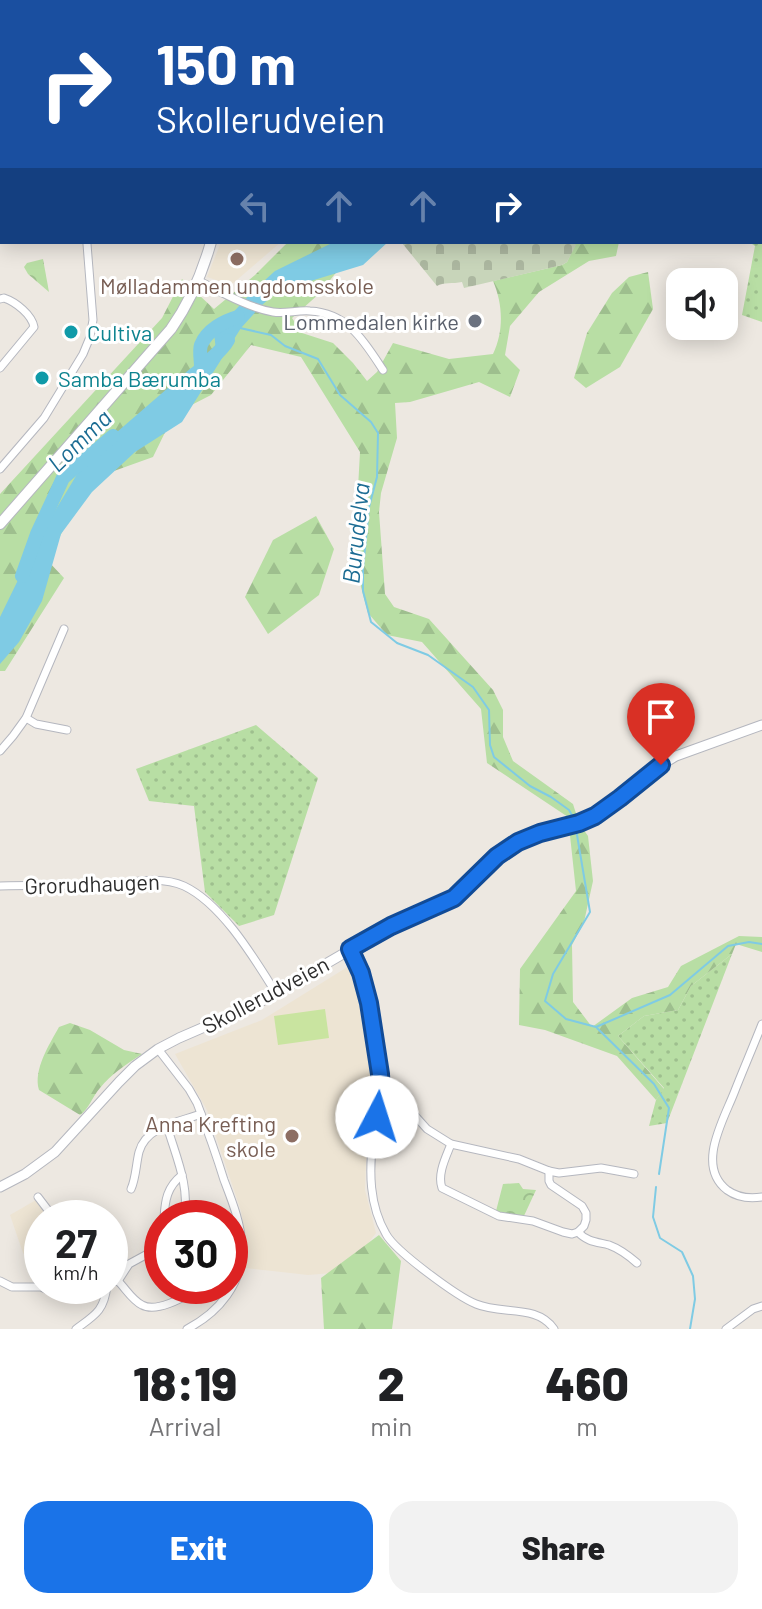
<!DOCTYPE html>
<meta charset="utf-8">
<style>
:root{--surface:#fff;--page:#f2f2f2;--text:#202124;--muted:#757577;--accent:#1a73e8}
body{margin:0;font-family:Barlow,sans-serif;background:var(--page);color:var(--text);height:100vh;display:flex;flex-direction:column;font-size:30px;white-space:nowrap}
*{box-sizing:border-box;margin:0}
p{font-size:26px;color:var(--muted)}
.icon{flex:none;width:44px;height:44px;fill:none;stroke:currentColor;stroke-width:2;stroke-linecap:round;stroke-linejoin:round}
.map{position:relative;height:1329px;overflow:hidden}
.panel{display:flex;flex-direction:column;background:var(--surface);flex:1}
.panel>*{flex:none}
.banner{position:absolute;left:0px;top:0px;width:762px;height:244px;box-shadow:0 4px 20px #0003;background:#1a4fa0;color:#fff;overflow:hidden}
.buttons{position:absolute;left:666px;top:268px;display:grid;gap:16px}
.buttons a{display:grid;place-items:center;width:72px;height:72px;border-radius:16px;background:var(--surface);box-shadow:0 4px 20px #0003;font-size:40px}
.speed{position:absolute;left:24px;top:1200px;display:flex;gap:16px;font-size:40px;font-weight:700;text-align:center}
.speed>*{display:grid;place-content:center;width:104px;height:104px;border-radius:50%;background:var(--surface);box-shadow:0 4px 20px #0003;line-height:1}
.speed small{font-size:20px;font-weight:400}
.speed .limit{border:12px solid #d22;background:#fff;color:#111}
.pin{position:absolute;display:grid;place-items:center;width:68px;height:68px;color:#fff;margin:-82px -34px;border-radius:50% 50% 50% 0;rotate:-45deg;box-shadow:0 0 8px #0007}
.pin .icon{rotate:45deg}
.me{position:absolute;width:88px;margin:-44px;rotate:5deg;stroke-linejoin:round;filter:drop-shadow(0 0 6px #0008)}
.turn{display:flex;align-items:center;gap:28px;height:168px;padding:0 24px;font-size:36px}
.turn .icon{width:104px;height:104px;stroke-width:2.5}
.turn b{display:block;font-size:56px;line-height:68px}
.lanes{display:flex;align-items:center;height:76px;padding:0 24px;background:#0003;justify-content:center;gap:40px;direction:ltr}
.lanes .off{opacity:.35}
.eta{display:flex;justify-content:space-evenly;align-items:center;height:136px;text-align:center}
.eta b{font-size:48px;font-weight:800;line-height:56px}
.primary-button{display:flex;gap:16px;margin-top:auto;padding:16px 24px}
.primary-button a{flex:1;height:92px;border-radius:24px;background:var(--accent);color:#fff;font-size:32px;font-weight:800;line-height:92px;text-align:center}
.primary-button a+a{background:var(--page);color:var(--text)}
.map>svg:first-child{display:block}
.education{fill:#ede4d3}
.grass{fill:url(#grass-dots)}
.forest{fill:url(#forest-firs)}
.cemetery{fill:url(#cemetery-stones)}
.park{fill:url(#park-crowns)}
.pitch{fill:#c9e4a0}
.water{fill:#7fcbe4}
.lines{fill:none;stroke-linecap:round;stroke-linejoin:round}
.stream{stroke:#7fcbe4;stroke-width:2}
.river{stroke:#7fcbe4;stroke-width:14}
.minor-casing{stroke:#b5b7bf;stroke-width:9}
.tertiary-casing{stroke:#b5b7bf;stroke-width:11}
.secondary-casing{stroke:#b5b7bf;stroke-width:12}
.minor{stroke:#fff;stroke-width:7}
.tertiary{stroke:#fff;stroke-width:9}
.secondary{stroke:#fff;stroke-width:10}
.route-casing{stroke:#114b97;stroke-width:20}
.route{stroke:#1a73e8;stroke-width:14}
.education-dot{fill:#8d6e63;stroke:#fff;stroke-width:3}
.worship-dot{fill:#6b7280;stroke:#fff;stroke-width:3}
.culture-dot{fill:#0f9aa8;stroke:#fff;stroke-width:3}
.labels{text-anchor:middle;dominant-baseline:central;stroke-width:6;stroke-linejoin:round;paint-order:stroke}
.education-label{font-size:22px;fill:#785e54;stroke:#fff}
.worship-label{font-size:22px;fill:#5b616d;stroke:#fff;text-anchor:end}
.culture-label{font-size:22px;fill:#0d838f;stroke:#fff;text-anchor:start}
.street-label{font-size:22px;fill:#2d2d2d;stroke:#fff}
.water-label{font-size:24px;font-style:italic;fill:#1b6c93;stroke:#fff}
</style>
<div class="map">
<svg width="762" height="1329" viewBox="0 0 762 1329">
<defs>
<pattern id="grass-dots" width="8" height="8" patternUnits="userSpaceOnUse" patternTransform="scale(2)"><rect width="8" height="8" fill="#b8dea4"/><path d="M2 2h.1M6 6h.1" fill="none" stroke="#9ebf8e" stroke-width="1.8" stroke-linecap="round"/></pattern>
<pattern id="forest-firs" width="22" height="20" patternUnits="userSpaceOnUse" patternTransform="scale(2)"><rect width="22" height="20" fill="#b8dea4"/><path d="M5 1l3.5 6h-7zM16 11l3.5 6h-7z" fill="#9ebf8e"/></pattern>
<pattern id="cemetery-stones" width="16" height="16" patternUnits="userSpaceOnUse" patternTransform="scale(2)"><rect width="16" height="16" fill="#c8d5ba"/><path d="M2 7V4a2 2 0 0 1 4 0v3zM10 15v-3a2 2 0 0 1 4 0v3z" fill="#acb7a0"/></pattern>
<pattern id="park-crowns" width="20" height="18" patternUnits="userSpaceOnUse" patternTransform="scale(2)"><rect width="20" height="18" fill="#b8dea4"/><path d="M2 6a3 3 0 1 1 6 0M12 15a3 3 0 1 1 6 0" fill="none" stroke="#9ebf8e"/></pattern>
</defs>
<rect width="100%" height="100%" fill="#ede8e1"/>
<g class="education">
<path d="M221,242H281L231,285L207,277Z"/>
<path d="M349,966L361,987L376,1083L366,1161L365,1190L376,1233L355,1261L332,1273L308,1275L246,1268L247,1247L241,1211L207,1110L175,1054L262,1020Z"/>
<path d="M36,1200L49,1218H42V1277L35,1282L34,1265L23,1253L10,1215Z"/>
</g>
<g class="grass">
<path d="M760,160H762V322L742,315L755,246L749,242H760Z"/>
<path d="M256,725L318,778L274,915L239,926L205,892L194,806L149,801L136,769Z"/>
<path d="M732,954L667,1123L649,1126L656,1100L664,1088L618,1036L644,1016L678,1010L691,986Z"/>
</g>
<g class="forest">
<path d="M289,242H380L345,261L320,293L292,318L302,333L333,343L353,363L367,381L377,372L393,343L449,359L493,354C504,331 503,304 493,281L562,265L567,262L575,245L573,242H619L616,256L589,261L539,292L510,326L505,355L520,370L510,397L479,382L410,402L395,403L397,438L381,493L379,512L385,594L394,607L429,619L493,690L503,710V737L513,761L573,804L579,823L588,836L593,881L584,922L572,945L573,1002L592,1027L632,998L668,987L681,966L739,936L762,937V952L736,944L732,954L691,986L678,1010L644,1016L618,1036L664,1089L656,1100L617,1056L545,1030L519,1025L520,969L576,891L568,817L487,763L481,709L422,642L387,635L368,613L354,561L360,452L301,357L251,345L211,395L174,414L153,457L100,476L65,526L48,561L64,578L5,671H0V494L162,318L182,279L214,309L255,275L285,245Z"/>
<path d="M648,272L653,309L620,367L586,388L574,378L587,333L612,293L629,277Z"/>
<path d="M316,516L334,549L319,595L268,634L245,597L273,540Z"/>
<path d="M70,1023L90,1030L124,1050L142,1054C127,1064 111,1074 100,1088C92,1097 89,1109 80,1115L39,1090C33,1070 49,1045 59,1027Z"/>
<path d="M379,1235L401,1261L392,1329H324L321,1278Z"/>
</g>
<path class="cemetery" d="M404,242H573L576,245L567,262L562,265L464,288L462,282C453,284 443,282 437,286L402,243Z"/>
<g class="park">
<path d="M43,259L49,292L28,274L24,267L27,263Z"/>
<path d="M519,1183L523,1189L536,1190L523,1218L509,1217L496,1211L503,1184Z"/>
</g>
<path class="pitch" d="M325,1009L329,1038L278,1045L274,1016Z"/>
<path class="water" d="M334,242H388L363,265L278,291L262,305L241,328L182,422L135,452L92,492L61,534L42,601L19,642L0,664V617L38,539L76,476L102,445L191,368L217,359L214,333L253,291L275,271Z"/>
<g class="lines">
<g class="stream">
<path d="M342,0H358"/>
<path d="M240,328L271,335L285,346L318,359L340,395L371,422L378,433L377,477L369,507L363,569V591L371,622L397,643L428,655L473,687L489,710L490,745L494,757L530,786L551,797L569,810L573,817"/>
<path d="M576,829L590,912L553,974L545,1001L566,1019L596,1027L670,995L728,946L749,942L762,944"/>
<path d="M597,1028L654,1084L669,1108L659,1174"/>
<path d="M656,1187L653,1217L660,1238L682,1252L693,1276L695,1299L690,1329"/>
</g>
<g class="river">
<path d="M201,366C201,360 199,351 201,345C207,330 224,321 238,317"/>
<path d="M194,377C204,361 220,355 228,340"/>
<path d="M22,576L37,534L63,478L113,436"/>
</g>
<g class="minor-casing">
<g id="minor">
<path d="M285,0L287,2"/>
<path d="M0,63H1"/>
<path d="M199,281C221,292 249,308 273,312C285,314 297,310 310,311C348,313 364,341 383,370"/>
<path d="M0,299L4,298C16,302 32,315 34,327L0,368"/>
<path d="M0,469L44,418L83,354L90,337L93,320L87,244"/>
<path d="M26,718L36,724L67,730"/>
<path d="M0,751L13,736L26,718L64,629"/>
<path d="M0,886C33,885 66,885 99,885C126,884 158,874 184,886C222,904 254,958 276,993"/>
<path d="M350,949C368,986 370,1010 376,1049C378,1065 383,1081 381,1097C380,1111 375,1125 373,1139C369,1171 369,1205 386,1234C395,1251 458,1297 476,1304C502,1315 537,1304 554,1329"/>
<path d="M762,1024C753,1047 743,1070 734,1093C723,1121 696,1166 727,1190C738,1198 749,1199 762,1197"/>
<path d="M158,1049L189,1089L197,1103C207,1129 216,1154 224,1180C232,1201 241,1223 242,1246C244,1283 218,1313 187,1329"/>
<path d="M381,1095H394L400,1099L427,1129L451,1144L519,1159L549,1171L559,1173L601,1168L634,1174"/>
<path d="M167,1126C176,1157 190,1186 184,1218"/>
<path d="M451,1144C446,1157 437,1174 442,1188L499,1216L533,1221L563,1232L572,1234L578,1232L584,1226L586,1220V1213L582,1206L551,1185L549,1181V1171"/>
<path d="M131,1189C136,1178 136,1164 139,1152C146,1126 179,1122 201,1114"/>
<path d="M38,1197L54,1218"/>
<path d="M164,1218C165,1200 167,1187 182,1175"/>
<path d="M578,1232C587,1242 597,1242 609,1245C620,1249 629,1256 637,1263"/>
<path d="M230,1262L235,1257L242,1256"/>
<path d="M0,1281L12,1287H41L63,1296L96,1286"/>
<path d="M118,1281L129,1264L162,1246"/>
<path d="M110,1282L118,1281C126,1289 132,1300 142,1305C158,1314 189,1294 204,1286"/>
<path d="M76,1329C95,1315 104,1311 107,1286"/>
<path d="M726,1329L753,1309L762,1306"/>
</g>
</g>
<g class="tertiary-casing">
<path id="tertiary" d="M0,1187L25,1174L55,1152L119,1082L135,1066L158,1049L179,1038L255,1005L391,926L454,898L506,849L529,837L579,823L595,816L620,798L661,765L676,756L762,725"/>
</g>
<g class="secondary-casing">
<g id="secondary">
<path d="M312,2L314,0"/>
<path d="M0,524L171,329C190,302 202,274 211,242"/>
</g>
</g>
<use href="#minor" class="minor"/>
<use href="#tertiary" class="tertiary"/>
<use href="#secondary" class="secondary"/>
</g>
<g class="lines">
<g class="route-casing">
<path id="route" d="M377,1117L381,1095L380,1074L369,1003L361,973L350,949L391,926L454,898L497,856L518,842L540,833L579,823L595,816L620,798L661,765"/>
</g>
<use href="#route" class="route"/>
</g>
<g class="education-dot">
<circle cx="237" cy="259" r="8"/>
<circle cx="292" cy="1136" r="8"/>
</g>
<circle class="worship-dot" cx="475" cy="321" r="8"/>
<g class="culture-dot">
<circle cx="71" cy="332" r="8"/>
<circle cx="42" cy="378" r="8"/>
</g>
<g class="labels">
<g class="education-label">
<text x="237" y="285">Mølladammen ungdomsskole</text>
<text x="276" y="1123" text-anchor="end">Anna Krefting<tspan x="276" dy="25">skole</tspan></text>
</g>
<g class="worship-label">
<text x="459" y="321">Lommedalen kirke</text>
</g>
<g class="culture-label">
<text x="87" y="332">Cultiva</text>
<text x="58" y="378">Samba Bærumba</text>
</g>
<g class="street-label">
<text transform="translate(92 883) rotate(-2)">Grorudhaugen</text>
<text transform="translate(265 994) rotate(-28)">Skollerudveien</text>
</g>
<g class="water-label">
<text transform="translate(79 440) rotate(-44)">Lomma</text>
<text transform="translate(355 533) rotate(-84)">Burudelva</text>
</g>
</g>
</svg>
<div class="buttons">
<a><svg class="icon" aria-label="sound" viewBox="0 0 24 24"><path d="M4 9h4l5-4v14l-5-4H4zM17 9q2 3 0 6"/></svg></a>
</div>
<div class="speed"><div>27<small>km/h</small></div><div class="limit">30</div></div>
<div class="pin" style="left:661px;top:765px;background:#d93025"><svg class="icon" aria-label="arrive" viewBox="0 0 24 24"><path d="M6 21V4h12l-3 4 3 4H6"/></svg></div>
<svg class="me" style="left:377px;top:1117px" viewBox="-20 -20 40 40"><circle r="19" fill="#fff"/><path d="M0-13L10 11 0 6-10 11z" fill="#1a73e8"/></svg>
<div class="banner">
<div class="turn"><svg class="icon" aria-label="right" viewBox="0 0 24 24"><path d="M7 20v-9h11M14 6l5 5-5 5"/></svg><div><b>150 m</b>Skollerudveien</div></div>
<div class="lanes"><svg class="icon off" aria-label="left" viewBox="0 0 24 24"><path d="M17 20v-9H6M10 6l-5 5 5 5"/></svg><svg class="icon off" aria-label="ahead" viewBox="0 0 24 24"><path d="M12 20V5M6 11l6-6 6 6"/></svg><svg class="icon off" aria-label="ahead" viewBox="0 0 24 24"><path d="M12 20V5M6 11l6-6 6 6"/></svg><svg class="icon" aria-label="right" viewBox="0 0 24 24"><path d="M7 20v-9h11M14 6l5 5-5 5"/></svg></div>
</div>
</div>
<section class="panel">
<div class="eta">
<div><b>18:19</b><p>Arrival</p></div>
<div><b>2</b><p>min</p></div>
<div><b>460</b><p>m</p></div>
</div>
<div class="primary-button"><a>Exit</a><a>Share</a></div>
</section>
